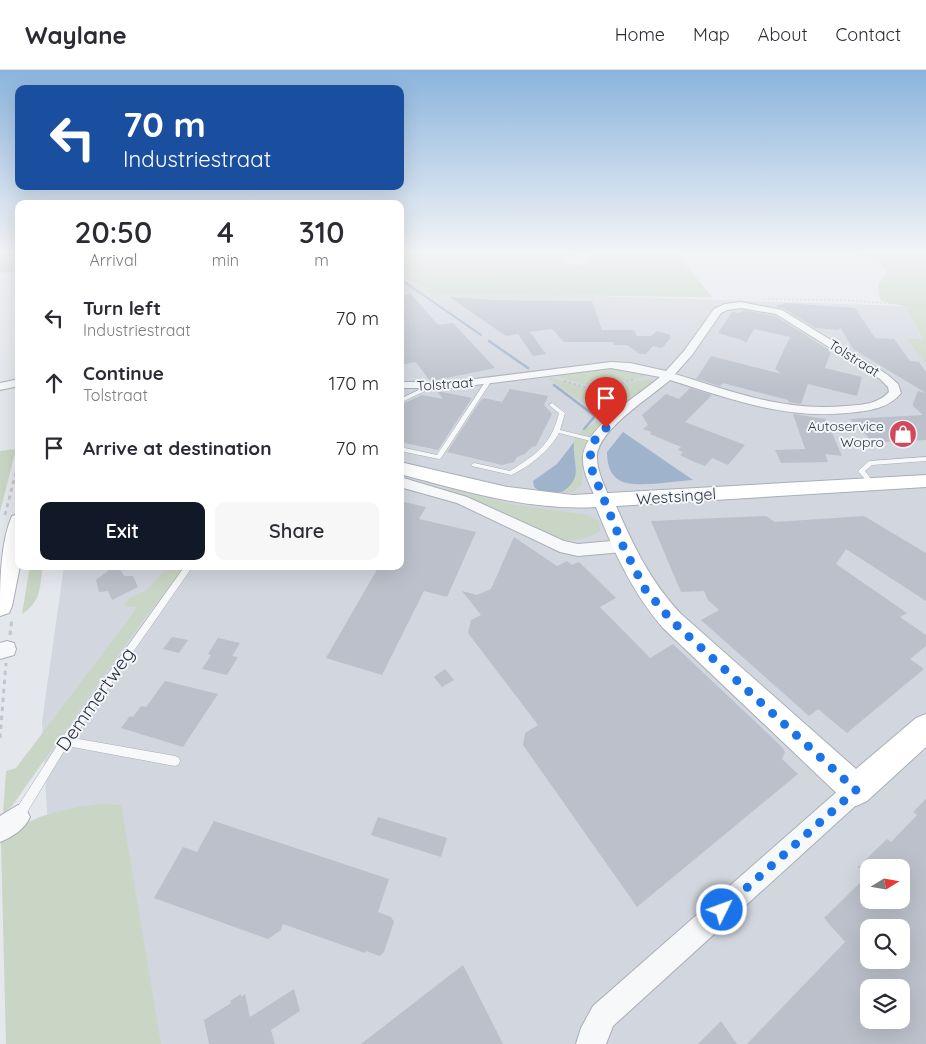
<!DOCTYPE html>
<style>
:root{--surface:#fff;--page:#f7f7f7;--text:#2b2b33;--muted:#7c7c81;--line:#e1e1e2;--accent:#111827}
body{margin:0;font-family:Quicksand,sans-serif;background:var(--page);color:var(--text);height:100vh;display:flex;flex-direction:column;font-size:19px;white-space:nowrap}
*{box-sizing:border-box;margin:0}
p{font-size:16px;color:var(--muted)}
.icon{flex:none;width:28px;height:28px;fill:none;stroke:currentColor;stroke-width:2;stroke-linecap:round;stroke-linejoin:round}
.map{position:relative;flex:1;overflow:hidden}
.drawer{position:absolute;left:15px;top:130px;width:389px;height:370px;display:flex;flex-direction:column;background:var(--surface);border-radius:10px;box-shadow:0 5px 20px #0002}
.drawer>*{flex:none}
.hud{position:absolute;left:15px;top:15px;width:389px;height:105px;border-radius:10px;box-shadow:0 5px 20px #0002;background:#1a4fa0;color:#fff;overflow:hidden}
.needle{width:32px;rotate:79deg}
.fabs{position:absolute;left:860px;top:789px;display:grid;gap:10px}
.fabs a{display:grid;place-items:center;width:50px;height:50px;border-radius:10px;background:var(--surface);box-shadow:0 5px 20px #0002;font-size:25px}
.pin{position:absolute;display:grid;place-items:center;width:42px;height:42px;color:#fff;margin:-51px -21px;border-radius:50% 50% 50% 0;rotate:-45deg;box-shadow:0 0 5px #0007}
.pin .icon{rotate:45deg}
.me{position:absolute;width:55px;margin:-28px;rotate:48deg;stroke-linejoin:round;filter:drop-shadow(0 0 4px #0008)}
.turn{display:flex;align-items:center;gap:18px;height:105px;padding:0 25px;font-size:22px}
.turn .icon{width:65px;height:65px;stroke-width:2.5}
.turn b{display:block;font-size:35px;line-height:42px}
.eta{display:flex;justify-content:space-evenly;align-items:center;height:85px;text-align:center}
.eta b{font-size:30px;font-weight:600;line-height:35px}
.action{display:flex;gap:10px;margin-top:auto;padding:10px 25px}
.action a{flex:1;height:58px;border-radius:10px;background:var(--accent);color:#fff;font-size:20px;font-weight:600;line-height:58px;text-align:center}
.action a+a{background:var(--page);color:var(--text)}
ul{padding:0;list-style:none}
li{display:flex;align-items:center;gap:15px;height:65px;padding:0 25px}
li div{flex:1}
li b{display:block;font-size:19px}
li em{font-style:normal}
header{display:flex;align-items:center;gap:30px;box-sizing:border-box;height:70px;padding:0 25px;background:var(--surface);border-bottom:1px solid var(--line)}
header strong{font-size:24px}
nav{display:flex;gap:28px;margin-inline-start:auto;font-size:18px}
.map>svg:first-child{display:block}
.built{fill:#d2d6de;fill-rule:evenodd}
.green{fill:#c9d6c5}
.water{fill:#9fb4cc}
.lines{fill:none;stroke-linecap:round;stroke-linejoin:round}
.stream-far1{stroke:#9fb4cc;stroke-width:2}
.stream{stroke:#9fb4cc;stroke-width:2.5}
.building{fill:#bbc0ca;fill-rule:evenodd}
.lane-casing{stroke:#a9aeb7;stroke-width:1}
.street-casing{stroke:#a9aeb7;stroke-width:2}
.secondary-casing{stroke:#a9aeb7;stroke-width:2}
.path-far3{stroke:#c2c5cb;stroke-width:1;stroke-dasharray:2 2;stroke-linecap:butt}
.path-far2{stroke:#c2c5cb;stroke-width:2;stroke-dasharray:2.5 2.5;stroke-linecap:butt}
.path-far1{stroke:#c2c5cb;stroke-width:2.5;stroke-dasharray:4 4;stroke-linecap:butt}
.path{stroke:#c2c5cb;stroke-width:3;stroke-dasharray:4.5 4.5;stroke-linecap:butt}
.lane{fill:#f7f8fa;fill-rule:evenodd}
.street{fill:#f7f8fa;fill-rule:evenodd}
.secondary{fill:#fff;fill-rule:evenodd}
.route{stroke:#1a73e8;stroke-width:9;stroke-dasharray:0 16.2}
.labels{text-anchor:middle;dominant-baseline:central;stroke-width:4;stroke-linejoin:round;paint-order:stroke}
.far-street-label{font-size:14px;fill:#2b3445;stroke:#f4f6f9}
.far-poi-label{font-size:14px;fill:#2b3445;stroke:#f4f6f9;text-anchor:end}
.street-label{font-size:16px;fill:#2b3445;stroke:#f4f6f9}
.near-street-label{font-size:19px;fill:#2b3445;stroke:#f4f6f9}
</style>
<header>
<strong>Waylane</strong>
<nav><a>Home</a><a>Map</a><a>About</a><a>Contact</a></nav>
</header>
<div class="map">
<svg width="926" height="974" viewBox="0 0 926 974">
<rect width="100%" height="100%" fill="#e4e7ec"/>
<path class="built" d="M400,209L435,221L905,236L923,270L908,269L926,294V974H60L42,652L64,496H400ZM869,798H901V830H869ZM869,858H901V890H869ZM869,918H901V950H869Z"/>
<g class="green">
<path d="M0,184H19V201L0,203Z"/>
<path d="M400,184H566L564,194L588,195V188H596L595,184H677L712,227L442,224L433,226L420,215L400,206Z"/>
<path d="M858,184H926V294L907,269H923L905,236L881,231L879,225L878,214L886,205V199L874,190Z"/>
<path d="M617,298L646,304L648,306L596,318L553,305Z"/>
<path d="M551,307L592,321L614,346L597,360L588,370L583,381L582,415L573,422H562C569,417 575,404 576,395C576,387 571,380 574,372C578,359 594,357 601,346L548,308Z"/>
<path d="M650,309L653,312L617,343L601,323L602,321L622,314Z"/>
<path d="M16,379L0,442V381Z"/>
<path d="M444,419H453L510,434L588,445L599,451L600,461C591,468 580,470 568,470C551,469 540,459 525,453C499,441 472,428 444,419Z"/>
<path d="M30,496H43C39,518 42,531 22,544Z"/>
<path d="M169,496H186L138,557L12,736L3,744L6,701L16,698L134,542L137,536L128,537L124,534L131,527L147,520Z"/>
<path d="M102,734L121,735L161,974H6L1,772C26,745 67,738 102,734Z"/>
</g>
<g class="water">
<path d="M623,362L693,410C676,411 632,419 619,410C609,404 607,392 607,382Z"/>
<path d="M574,372C572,394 585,407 562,422H541L534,417L533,411L557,394Z"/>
</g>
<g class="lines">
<g class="stream-far1">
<path d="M400,209L481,265"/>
<path d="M489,271L491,272"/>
</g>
<g class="stream">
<path d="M489,271L528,298"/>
<path d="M554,315L595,346L584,359"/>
</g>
</g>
<g class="building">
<path d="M411,224L438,255L453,253L495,298L437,310H429L416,292L400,295V226Z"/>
<path d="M449,227L496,230L592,231L602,260H634L637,266H651L657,261L671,265L669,267H671L664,276L661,278L653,276L646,284H640L627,275H614L613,272H564L552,259L530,262L546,284L533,286L518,264L506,266Z"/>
<path d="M785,233L855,238L875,268L894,269L910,291L919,292L926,302V370L868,373L870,369L850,349L923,345L913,336V333L918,321L926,323L853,279L840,257L839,260L815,258L783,238L775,237Z"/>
<path d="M744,240L775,246L831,281L825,298L862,307L857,326L808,314L801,334L789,332L788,330L749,320L723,313L720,316L696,309L711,286L782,304L775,299L790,267L754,259L746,273L742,270L718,263L732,242L739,243Z"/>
<path d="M690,318L712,325L685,352L745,375L728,395L712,388L705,396L692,391L680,385L683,382L678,380L681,377L650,364L651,362L643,359L648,355L642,345L666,324L679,329Z"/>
<path d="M510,319L548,326L544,335L552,344L536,376L532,377L525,384L517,387L514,392L502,395L447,382L481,330L484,328L502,332Z"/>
<path d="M437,321L472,328L438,380L400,372V335L422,325L443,329Z"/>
<path d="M793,344L826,349L842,386L825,384L828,392L781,393L775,380L805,379Z"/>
<path d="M400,431L426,437L419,449L476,462L447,527L424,521L382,605L326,588L379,496H400Z"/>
<path d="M766,446L775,452L864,446L926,483V531L846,479L836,494L907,543L900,547L926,565V576L910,589L924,599L847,663L818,639L809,646L701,550L719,540L708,530L704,521L681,522L651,451Z"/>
<path d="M514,467L557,496L567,491L572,495L579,492L616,528L600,537L650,588L673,574L782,677L785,682L782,689L798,704L637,837L523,675L525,663L538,655L468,563L471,550L481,545L462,521L477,525L491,519Z"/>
<path d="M116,498L121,501L124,506H133L138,517L112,530L108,521L99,522L96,510L109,500Z"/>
<path d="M172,567L188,570L179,583L163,579Z"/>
<path d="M218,568L240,573L232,586L238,587L227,605L202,599L211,585L208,584Z"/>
<path d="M445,599L454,610L442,617L434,607Z"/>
<path d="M165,611L218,624L183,677L121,658L130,646L133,647L141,636L146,637Z"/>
<path d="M926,729V974H747L845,872L824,848L869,804V830H901V798H857L887,769L891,772L917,745L913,742ZM869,858H901V890H869ZM869,918H901V950H869Z"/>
<path d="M378,747L447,768L441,787L371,765Z"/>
<path d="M214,751L389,809L378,842L391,847L394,852L384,882L380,886L366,881L365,883L283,854L281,860L268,869L154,828L183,777L197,782Z"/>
<path d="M463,895L503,974H361Z"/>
<path d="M294,919L300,941L271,960L275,974H209L204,950L231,933L230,931L241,924V927L245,924L250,947Z"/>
<path d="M721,951L737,974H698Z"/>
</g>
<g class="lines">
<g class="lane-casing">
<g id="lane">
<path d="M487,309L492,310L441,388L439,389L400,381V377L437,385Z"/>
<path d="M431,314L433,315V317L400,333V329Z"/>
<path d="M552,333L565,343L560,360L597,369V371L595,372L559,363C550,380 529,397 511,405L472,396L471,395L474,393L510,401C536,384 551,376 559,343L549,335Z"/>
<path d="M926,387V391L872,395L865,401L875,414L872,416L870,415L858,401L868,392L870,391Z"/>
<path d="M185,496H193L73,668L175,686L179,688L180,691L179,694L175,696L67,676L23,749L19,750L15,749L14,745L15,741L62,668Z"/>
</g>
</g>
<g class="street-casing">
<g id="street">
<path d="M741,232L782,240L888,305L898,314L901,323C890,337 873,340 857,342C788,351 734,330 670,310C651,327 597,360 597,387C597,402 605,417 611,431L609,434H599L597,431C591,417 582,402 583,387C585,357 639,325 660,307L611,298L451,318H400V312H451L611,292L630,293L666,301L684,281L714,239L725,234ZM741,238L776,244L880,309L888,317L889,322C878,334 862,335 846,336C784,342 734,322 675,304L692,285L721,243L727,240Z"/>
<path d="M19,309V316L0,320V313Z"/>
<path d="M400,407L467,427L564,471L578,474L623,470L629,472L631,476L629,480L623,482L578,486L560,482L457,433L400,417Z"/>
<path d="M7,571L14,573L16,579L14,585L0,589V573Z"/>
<path d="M856,709L864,712L867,720L864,728L613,956L606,974H576L581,958L593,936L848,712Z"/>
<path d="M18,735L26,739L30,747C25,759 12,767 0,772V746Z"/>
</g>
</g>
<g class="secondary-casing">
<g id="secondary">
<path d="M400,392L507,417L573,425L926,405V417L616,436C634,477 650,511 681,544L856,699L916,648L926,644V677L867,731L856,736L845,731L663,558C632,522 614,482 596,437C529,441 464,421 400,404Z"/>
<path d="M19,444V496H20L12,536L9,543L0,546C0,515 0,473 12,446Z"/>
</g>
</g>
<g class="path-far3">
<path d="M568,222L569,184"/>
<path d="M764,229L844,230L926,236"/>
</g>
<g class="path-far2">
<path d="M564,311L597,321L635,309"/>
<path d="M597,321L610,337"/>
</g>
<path class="path-far1" d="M5,445L19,390"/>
<g class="path">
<path d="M10,565L12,548"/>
<path d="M0,668L6,593"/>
</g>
<use href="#lane" class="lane"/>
<use href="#street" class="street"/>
<use href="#secondary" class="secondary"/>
</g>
<linearGradient id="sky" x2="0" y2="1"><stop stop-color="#8bb4dd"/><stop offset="0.57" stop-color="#f3f4f6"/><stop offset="1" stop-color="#f3f4f6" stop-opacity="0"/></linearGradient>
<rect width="926" height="320" fill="url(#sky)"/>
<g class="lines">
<path class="route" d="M606,358L595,370L590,380L592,400L623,476L645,519L672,551L856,720L722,840"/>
</g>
<defs>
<g id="shop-disc" transform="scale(1.4375)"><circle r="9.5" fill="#d1495b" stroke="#f4f6f9"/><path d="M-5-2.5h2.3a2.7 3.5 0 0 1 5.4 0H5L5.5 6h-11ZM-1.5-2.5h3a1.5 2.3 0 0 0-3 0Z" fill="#fff"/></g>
</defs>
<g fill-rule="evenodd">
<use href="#shop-disc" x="903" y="364"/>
</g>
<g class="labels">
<g class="far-street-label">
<text transform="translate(854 288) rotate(32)">Tolstraat</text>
<text transform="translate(445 314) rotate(-4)">Tolstraat</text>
</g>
<g class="far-poi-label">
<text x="884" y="356">Autoservice<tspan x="884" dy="16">Wopro</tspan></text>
</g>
<g class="street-label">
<text transform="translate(676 426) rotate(-4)">Westsingel</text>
</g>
<g class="near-street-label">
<text transform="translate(95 629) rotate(-55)">Demmertweg</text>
</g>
</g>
</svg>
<div class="fabs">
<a><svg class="needle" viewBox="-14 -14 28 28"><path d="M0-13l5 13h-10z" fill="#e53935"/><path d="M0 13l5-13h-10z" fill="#7c7c81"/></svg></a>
<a><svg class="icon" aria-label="search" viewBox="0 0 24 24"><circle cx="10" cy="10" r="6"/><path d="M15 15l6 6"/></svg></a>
<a><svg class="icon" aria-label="layers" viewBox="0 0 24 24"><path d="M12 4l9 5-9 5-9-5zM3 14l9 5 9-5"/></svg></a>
</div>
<div class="pin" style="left:606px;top:358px;background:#d93025"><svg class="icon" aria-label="arrive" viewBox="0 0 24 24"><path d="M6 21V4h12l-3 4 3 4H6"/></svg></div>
<svg class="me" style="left:722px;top:840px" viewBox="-20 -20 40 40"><circle r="17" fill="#1a73e8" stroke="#fff" stroke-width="3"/><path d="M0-11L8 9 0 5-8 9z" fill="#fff"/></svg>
<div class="hud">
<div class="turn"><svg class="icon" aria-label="left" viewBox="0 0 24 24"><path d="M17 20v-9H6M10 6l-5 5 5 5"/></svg><div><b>70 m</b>Industriestraat</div></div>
</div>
<section class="drawer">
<div class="eta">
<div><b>20:50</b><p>Arrival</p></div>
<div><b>4</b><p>min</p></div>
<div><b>310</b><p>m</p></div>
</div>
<ul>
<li><svg class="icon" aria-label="left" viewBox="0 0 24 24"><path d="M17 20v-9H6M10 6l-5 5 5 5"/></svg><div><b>Turn left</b><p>Industriestraat</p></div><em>70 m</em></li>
<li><svg class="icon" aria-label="ahead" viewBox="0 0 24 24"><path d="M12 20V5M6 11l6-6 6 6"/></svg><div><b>Continue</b><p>Tolstraat</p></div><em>170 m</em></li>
<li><svg class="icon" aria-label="arrive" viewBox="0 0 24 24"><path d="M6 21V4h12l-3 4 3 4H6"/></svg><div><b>Arrive at destination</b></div><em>70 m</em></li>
</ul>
<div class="action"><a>Exit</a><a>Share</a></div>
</section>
</div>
